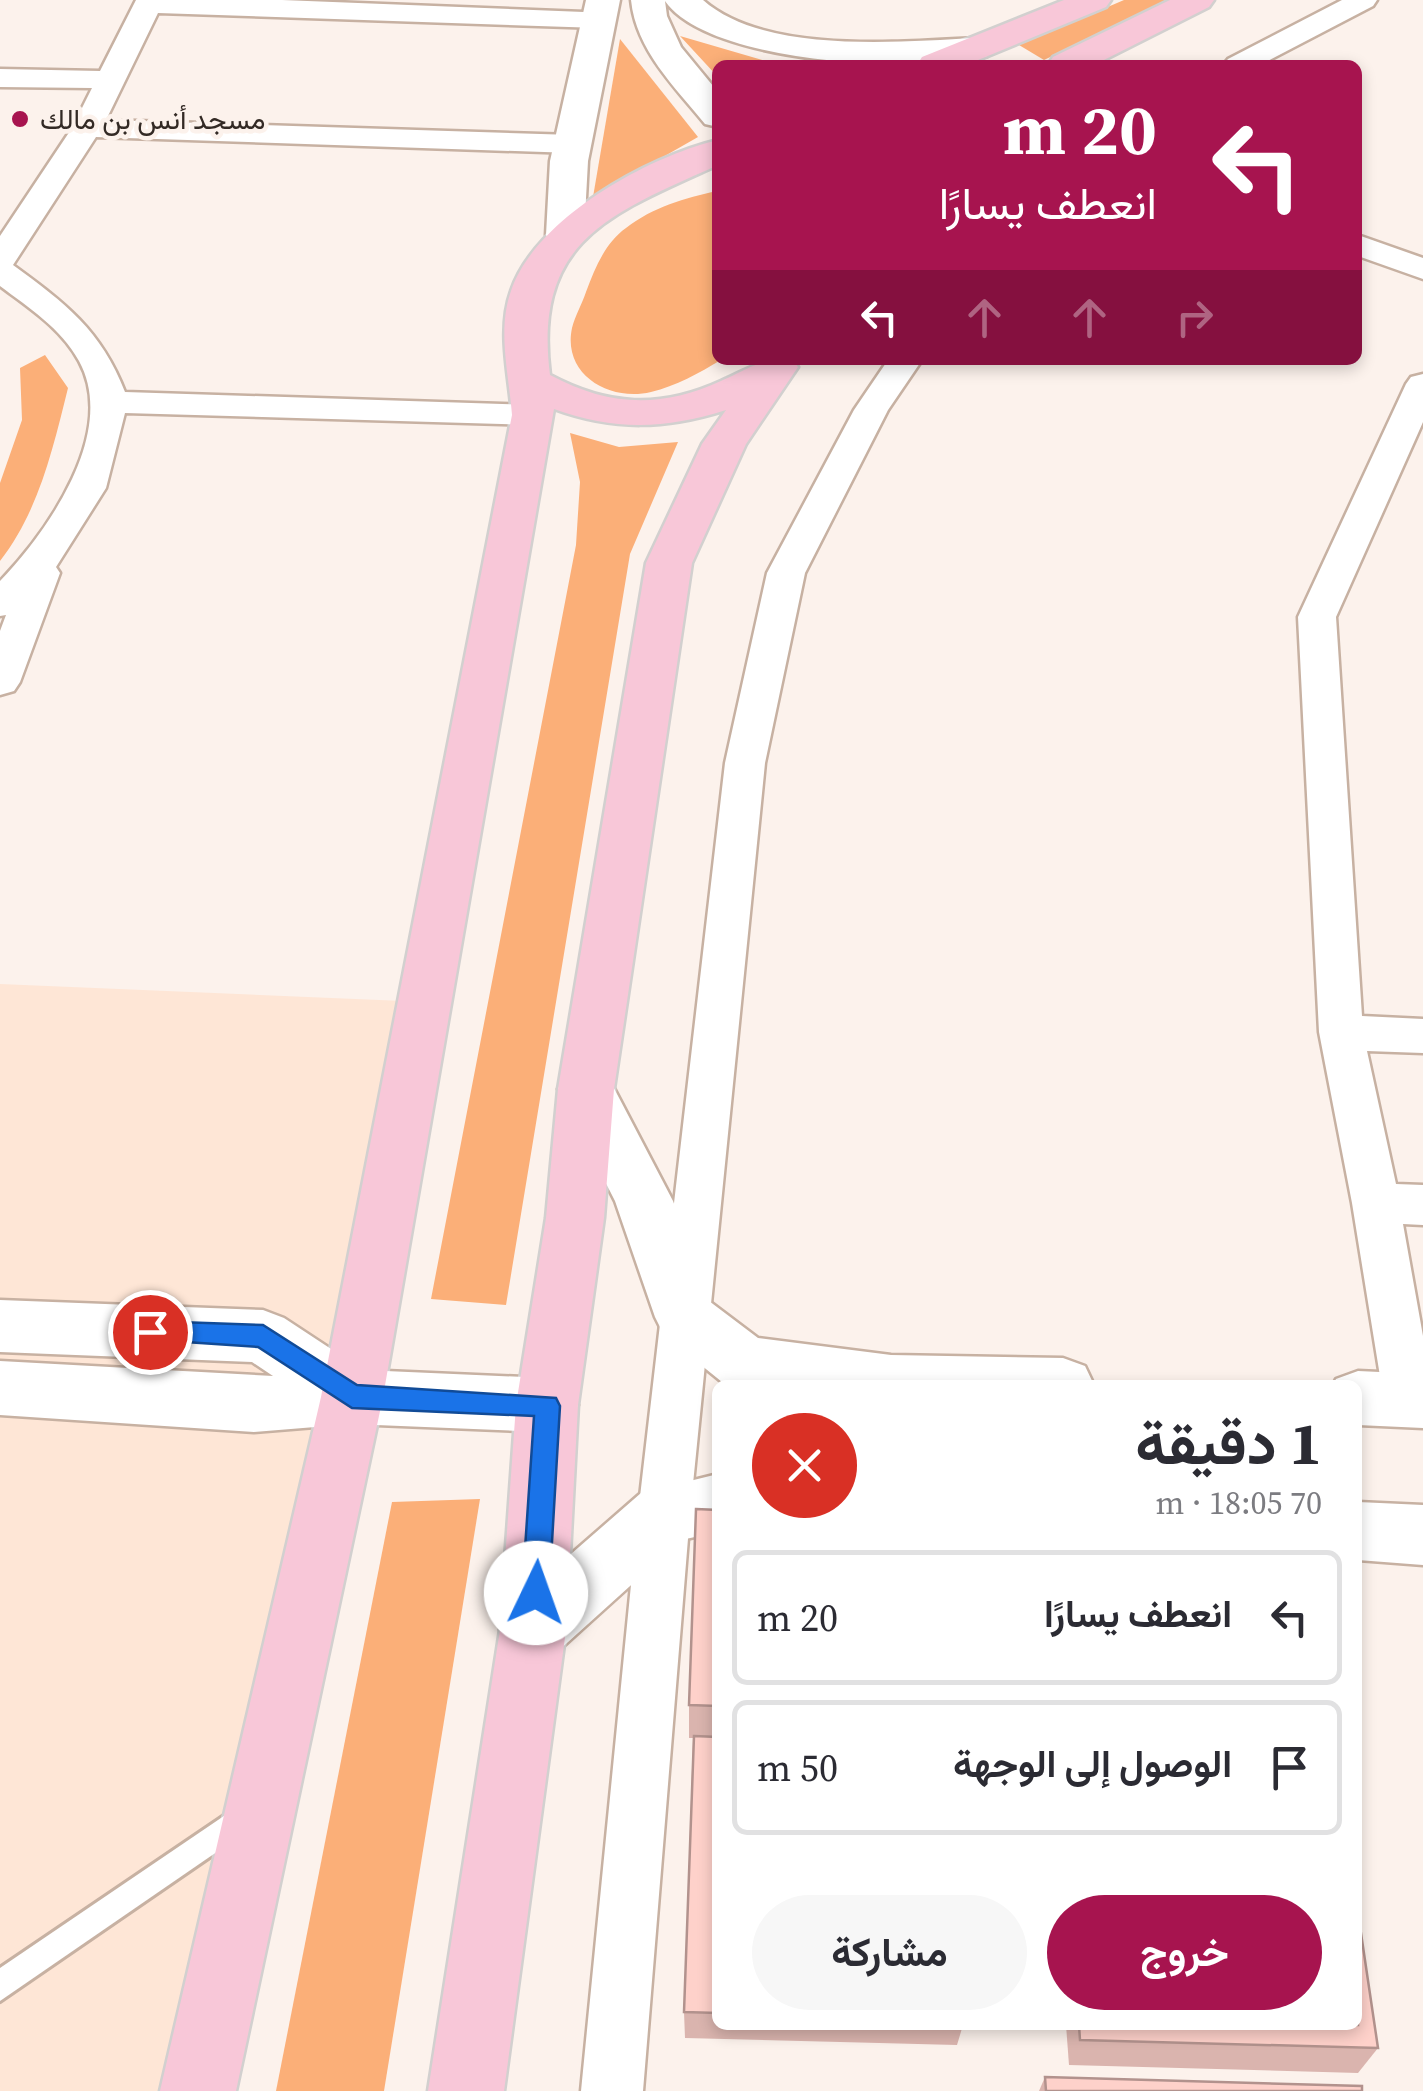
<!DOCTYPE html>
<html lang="ar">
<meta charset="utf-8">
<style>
:root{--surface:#fff;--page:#f7f7f7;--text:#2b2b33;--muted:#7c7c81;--line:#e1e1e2;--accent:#a7144f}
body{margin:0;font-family:"Source Serif 4",Vazirmatn,serif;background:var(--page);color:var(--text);direction:rtl;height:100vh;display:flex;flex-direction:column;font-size:38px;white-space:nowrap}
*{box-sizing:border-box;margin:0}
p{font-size:32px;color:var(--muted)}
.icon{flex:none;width:55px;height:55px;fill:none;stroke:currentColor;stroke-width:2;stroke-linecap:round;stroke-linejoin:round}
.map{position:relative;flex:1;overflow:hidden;direction:ltr}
.side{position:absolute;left:712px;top:1380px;width:650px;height:650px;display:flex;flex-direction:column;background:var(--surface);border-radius:15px;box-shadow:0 5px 15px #0003;direction:rtl}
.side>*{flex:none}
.top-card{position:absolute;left:712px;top:60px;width:650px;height:305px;border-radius:15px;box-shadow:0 5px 15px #0003;direction:rtl;background:#a7144f;color:#fff;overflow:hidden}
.pin{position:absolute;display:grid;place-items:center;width:85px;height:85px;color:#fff;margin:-42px;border:5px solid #fff;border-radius:50%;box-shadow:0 2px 10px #0007}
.me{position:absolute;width:110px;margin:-55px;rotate:3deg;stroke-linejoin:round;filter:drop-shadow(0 0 8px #0008)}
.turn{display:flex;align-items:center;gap:35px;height:210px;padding:0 40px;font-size:45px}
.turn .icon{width:130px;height:130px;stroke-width:2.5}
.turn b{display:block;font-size:70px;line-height:85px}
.lanes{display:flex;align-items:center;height:95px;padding:0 40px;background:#0003;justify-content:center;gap:50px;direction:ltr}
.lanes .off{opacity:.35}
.round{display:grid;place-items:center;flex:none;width:105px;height:105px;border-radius:52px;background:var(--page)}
.summary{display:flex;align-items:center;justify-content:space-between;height:170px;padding:0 40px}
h1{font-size:60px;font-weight:700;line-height:75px}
.cta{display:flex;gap:20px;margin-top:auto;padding:20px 40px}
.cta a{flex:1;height:115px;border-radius:60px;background:var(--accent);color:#fff;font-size:40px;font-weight:700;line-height:115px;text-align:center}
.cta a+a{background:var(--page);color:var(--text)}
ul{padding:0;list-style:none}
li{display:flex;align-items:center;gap:30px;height:135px;margin:0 20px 15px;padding:0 20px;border:5px solid var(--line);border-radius:15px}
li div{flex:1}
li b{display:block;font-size:38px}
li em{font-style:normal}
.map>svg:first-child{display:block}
.built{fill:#fee6d6}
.green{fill:#fbaf78}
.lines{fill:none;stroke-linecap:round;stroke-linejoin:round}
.lane-casing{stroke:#c7b1a2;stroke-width:6}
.street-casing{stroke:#c7b1a2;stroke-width:5}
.secondary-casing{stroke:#c7b1a2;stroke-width:5}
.primary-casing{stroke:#d2d0cf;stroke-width:5}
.lane{fill:#fff;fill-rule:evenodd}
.street{fill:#fff;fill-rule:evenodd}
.secondary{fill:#fff;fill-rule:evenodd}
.primary{fill:#f8c7d8;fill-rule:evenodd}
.wall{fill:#dab4ae}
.building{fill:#fed1ca;stroke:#b2928d;stroke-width:2.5}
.route{fill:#1a73e8;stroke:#114b97;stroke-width:2.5}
.poi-dot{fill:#a7144f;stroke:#fcf2ec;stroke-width:4}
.labels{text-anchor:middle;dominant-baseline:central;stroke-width:9;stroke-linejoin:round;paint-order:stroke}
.far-poi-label{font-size:28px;fill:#332a25;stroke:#fcf2ec;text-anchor:start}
</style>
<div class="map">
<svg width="1423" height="2091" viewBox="0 0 1423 2091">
<rect width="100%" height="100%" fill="#fcf2ec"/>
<path class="built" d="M0,984L427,1002L196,2091H0Z"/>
<g class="green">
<path d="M1124,0H1169L1044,60L1019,45Z"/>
<path d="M680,36L779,65H718L717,76Z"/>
<path d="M620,39L698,137L593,197Z"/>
<path d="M717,191L718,360H721C699,373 676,386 651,392C610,402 562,375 572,328C575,316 582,304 586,292C595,268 605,243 626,228C653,207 685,198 717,191Z"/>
<path d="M45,355L68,388C53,448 39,511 0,561V483L22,420L20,368Z"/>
<path d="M570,433L619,447L678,442L630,554L506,1305L431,1299L576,545L580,482Z"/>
<path d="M480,1499L384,2091H276L392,1502Z"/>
</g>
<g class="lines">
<g class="lane-casing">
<path id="lane" d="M246,1801L256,1805L260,1815L256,1825L0,2001V1968Z"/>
</g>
<g class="street-casing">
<g id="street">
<path d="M136,0H282L609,13L613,19L609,25L599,28L158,13L106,120L573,135L584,138L588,144L584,150L573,153L96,137L13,265C65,303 101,330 125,392L533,405L545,408L550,415L545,422L533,425L125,413L106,488L56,567L60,573L20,682L14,691L0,695V631L6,615L0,616V581C48,531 118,432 79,361C61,328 29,308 0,286V236L72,128L92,88L0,87V69L100,71Z"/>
<path d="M1342,0H1377L1373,6L1260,65H1223L1228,59Z"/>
<path d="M1358,235L1423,258V279L1358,256Z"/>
<path d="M888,360H922L888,410L805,573L765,763L690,1514L643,2091H581L638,1514L725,763L767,573L854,410Z"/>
<path d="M1423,374V422L1336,617L1362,1016L1423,1019V1053L1367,1051L1396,1184L1423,1185V1225L1403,1224L1423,1336V1418L1409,1423L1391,1417L1384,1401L1352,1203L1319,1032L1298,617L1406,384L1411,377Z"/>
</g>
</g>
<g class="secondary-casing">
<g id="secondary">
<path d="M586,0H620L588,161L584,235L579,243L565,247L551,243L546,235L550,161Z"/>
<path d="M631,0H703C764,54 897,42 975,38L987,42L993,49L987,56C917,74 709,64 665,1L667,16L681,47L718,92V127L705,124C675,87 636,50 631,0Z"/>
<path d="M586,1067L606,1073L673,1201L709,1301L758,1338L891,1355L1063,1358L1085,1366L1094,1385H731L722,1382L664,1335L655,1317L615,1201L558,1089L566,1073Z"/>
<path d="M0,1300L263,1310L284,1318L363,1370L547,1378L569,1386L578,1405L569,1424L547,1432L352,1424L254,1432L0,1415V1361L273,1376L252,1362L0,1352Z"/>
<path d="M1358,1371L1423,1374V1428L1358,1425V1385H1333L1336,1379Z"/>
<path d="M718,1474V1532L681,1540L557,1652L533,1661L509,1652L500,1630L509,1608L641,1493Z"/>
<path d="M1358,1502L1423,1505V1565L1358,1560Z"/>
</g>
</g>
<g class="primary-casing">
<g id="primary">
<path d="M1064,0H1111L1106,7L966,65H917L922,57Z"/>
<path d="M1170,0H1214L1209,7L1094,65H1048L1053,57Z"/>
<path d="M718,140V165C610,214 533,240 550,375C608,406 660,409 721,381C753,367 756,360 793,360L798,367L746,444L692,563L614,1089L604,1218L578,1405L566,1630L504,2091H428L500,1630L516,1405L546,1218L558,1089L646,563L702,444L726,410C666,429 614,431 554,409L383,1397L236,2091H160L321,1397L512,415C509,375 497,330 511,291C535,219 647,157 718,140Z"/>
</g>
</g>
<use href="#lane" class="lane"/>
<use href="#street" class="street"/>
<use href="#secondary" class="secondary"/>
<use href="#primary" class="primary"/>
</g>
<g class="wall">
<path d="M718,1510V2025H963L957,2045L685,2038L684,2012L693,1738H689V1705Z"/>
<path d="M1066,2025H1358L1378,2048L1358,2073L1069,2065Z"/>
<path d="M1045,2077L1362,2091H1039Z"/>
</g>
<g class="building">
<path d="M696,1509L718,1510V1706L689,1705Z"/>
<path d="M694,1736L718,1737V2013L684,2012Z"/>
<path d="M1358,1913L1378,2048L1080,2040L1079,2025H1358Z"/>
<path d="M1045,2077L1362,2086V2091H1046Z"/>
</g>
<path class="route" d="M150,1321L263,1325L357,1385L556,1398L560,1406L549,1593L545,1602L536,1605L526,1602L522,1593L534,1416L352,1408L258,1347L141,1339L138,1332L141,1324Z"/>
<circle class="poi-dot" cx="20" cy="119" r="10"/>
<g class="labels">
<g class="far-poi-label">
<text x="40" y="119">مسجد أنس بن مالك</text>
</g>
</g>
</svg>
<div class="pin" style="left:150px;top:1332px;background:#d93025"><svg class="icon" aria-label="arrive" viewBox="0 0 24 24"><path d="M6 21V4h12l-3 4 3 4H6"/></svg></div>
<svg class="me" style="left:536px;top:1593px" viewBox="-20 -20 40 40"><circle r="19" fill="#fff"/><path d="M0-13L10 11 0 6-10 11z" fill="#1a73e8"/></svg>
<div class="top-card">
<div class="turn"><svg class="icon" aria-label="left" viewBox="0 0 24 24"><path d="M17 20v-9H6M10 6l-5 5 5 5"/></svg><div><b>20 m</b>انعطف يسارًا</div></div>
<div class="lanes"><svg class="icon" aria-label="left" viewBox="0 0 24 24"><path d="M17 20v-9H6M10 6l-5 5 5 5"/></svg><svg class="icon off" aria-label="ahead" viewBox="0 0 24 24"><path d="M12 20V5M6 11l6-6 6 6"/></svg><svg class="icon off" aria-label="ahead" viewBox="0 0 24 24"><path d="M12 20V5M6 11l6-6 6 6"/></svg><svg class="icon off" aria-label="right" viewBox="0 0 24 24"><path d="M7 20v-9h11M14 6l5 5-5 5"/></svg></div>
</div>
<section class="side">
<div class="summary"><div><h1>1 دقيقة</h1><p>70 m · 18:05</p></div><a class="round" style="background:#d93025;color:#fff"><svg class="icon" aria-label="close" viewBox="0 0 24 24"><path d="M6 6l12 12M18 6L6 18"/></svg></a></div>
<ul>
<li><svg class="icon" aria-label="left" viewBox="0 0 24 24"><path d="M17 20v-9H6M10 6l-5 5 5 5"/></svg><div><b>انعطف يسارًا</b></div><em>20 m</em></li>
<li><svg class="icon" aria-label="arrive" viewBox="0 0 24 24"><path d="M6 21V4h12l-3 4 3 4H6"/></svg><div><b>الوصول إلى الوجهة</b></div><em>50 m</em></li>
</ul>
<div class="cta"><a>خروج</a><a>مشاركة</a></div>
</section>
</div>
